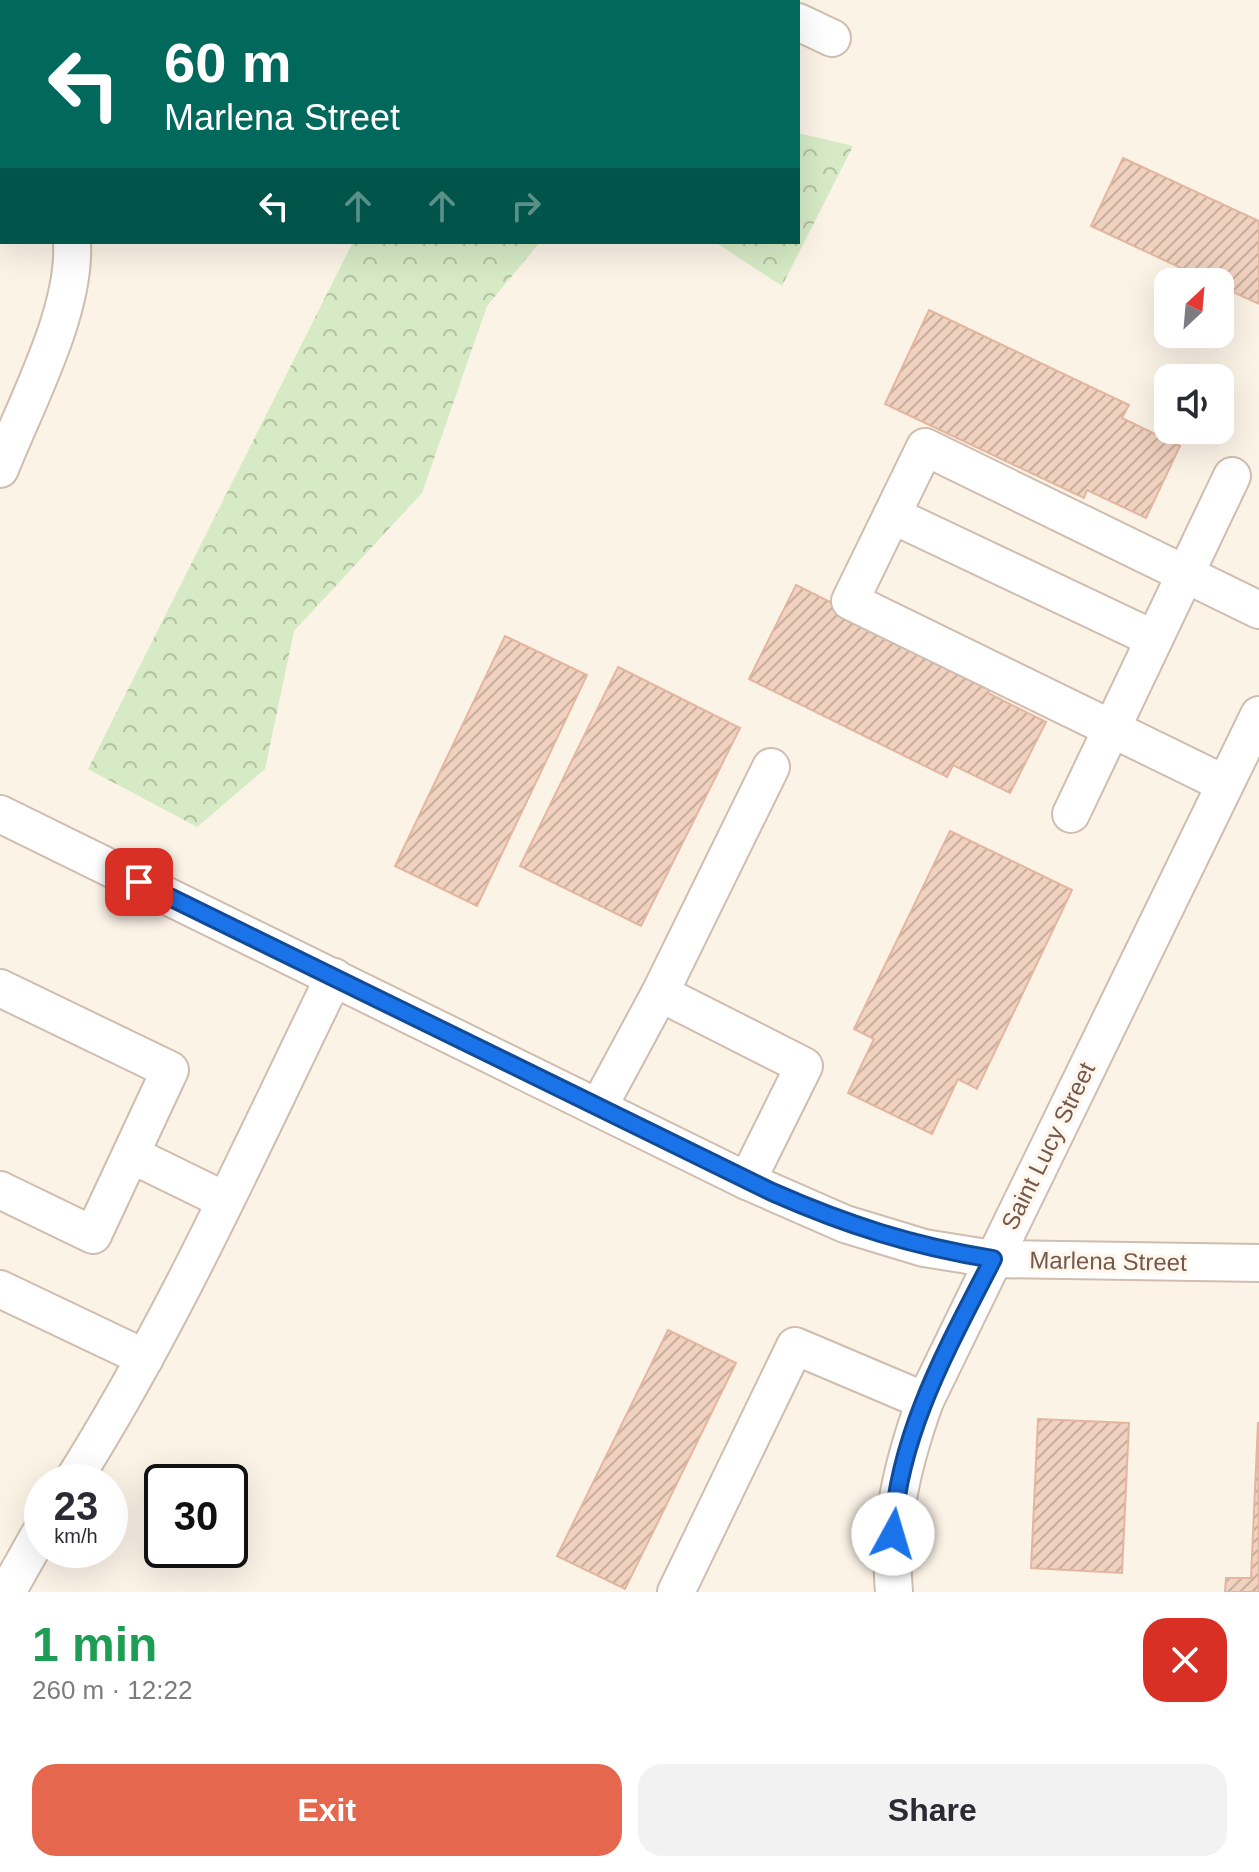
<!DOCTYPE html>
<meta charset="utf-8">
<style>
:root{--surface:#fff;--page:#f2f2f3;--text:#2b2b33;--muted:#7c7c81;--accent:#e5684e}
body{margin:0;font-family:Arial,sans-serif;background:var(--page);color:var(--text);height:100vh;display:flex;flex-direction:column;font-size:30px;white-space:nowrap}
*{box-sizing:border-box;margin:0}
p{font-size:26px;color:var(--muted)}
.icon{flex:none;width:44px;height:44px;fill:none;stroke:currentColor;stroke-width:2;stroke-linecap:round;stroke-linejoin:round}
.map{position:relative;height:1592px;overflow:hidden}
.details{display:flex;flex-direction:column;background:var(--surface);flex:1}
.details>*{flex:none}
.banner{position:absolute;left:0px;top:0px;width:800px;height:244px;box-shadow:0 8px 32px #0002;background:#00695c;color:#fff;overflow:hidden}
.needle{width:52px;rotate:26deg}
.buttons{position:absolute;left:1154px;top:268px;display:grid;gap:16px}
.buttons a{display:grid;place-items:center;width:80px;height:80px;border-radius:16px;background:var(--surface);box-shadow:0 8px 32px #0002;font-size:40px}
.speed{position:absolute;left:24px;top:1464px;display:flex;gap:16px;font-size:40px;font-weight:700;text-align:center}
.speed>*{display:grid;place-content:center;width:104px;height:104px;border-radius:50%;background:var(--surface);box-shadow:0 8px 32px #0002;line-height:1}
.speed small{font-size:20px;font-weight:400}
.speed .limit{border:4px solid #111;border-radius:12px;background:#fff;color:#111}
.pin{position:absolute;display:grid;place-items:center;width:68px;height:68px;color:#fff;margin:-34px;border-radius:16px;box-shadow:0 4px 12px #0006}
.me{position:absolute;width:88px;margin:-44px;rotate:6deg;stroke-linejoin:round;filter:drop-shadow(0 0 6px #0008)}
.turn{display:flex;align-items:center;gap:28px;height:168px;padding:0 32px;font-size:36px}
.turn .icon{width:104px;height:104px;stroke-width:2.5}
.turn b{display:block;font-size:56px;line-height:68px}
.lanes{display:flex;align-items:center;height:76px;padding:0 32px;background:#0003;justify-content:center;gap:40px;direction:ltr}
.lanes .off{opacity:.35}
.round{display:grid;place-items:center;flex:none;width:84px;height:84px;border-radius:24px;background:var(--page)}
.overview{display:flex;align-items:center;justify-content:space-between;height:136px;padding:0 32px}
h1{font-size:48px;font-weight:800;line-height:60px;color:#1e9e55}
.button{display:flex;gap:16px;margin-top:auto;padding:16px 32px}
.button a{flex:1;height:92px;border-radius:24px;background:var(--accent);color:#fff;font-size:32px;font-weight:800;line-height:92px;text-align:center}
.button a+a{background:var(--page);color:var(--text)}
.map>svg:first-child{display:block}
.forest{fill:url(#forest-crowns)}
.building{fill:url(#building-hatch);stroke:#e4b69f;stroke-width:2}
.lines{fill:none;stroke-linecap:round;stroke-linejoin:round}
.minor-casing{stroke:#d0bdaf;stroke-width:40}
.minor{stroke:#fff;stroke-width:36}
.route-casing{stroke:#114b97;stroke-width:20}
.route{stroke:#1a73e8;stroke-width:14}
.labels{text-anchor:middle;dominant-baseline:central;stroke-width:7;stroke-linejoin:round;paint-order:stroke}
.street-label{font-size:24px;fill:#76594b;stroke:#fff7ee}
</style>
<div class="map">
<svg width="1259" height="1592" viewBox="0 0 1259 1592">
<defs>
<pattern id="forest-crowns" width="20" height="18" patternUnits="userSpaceOnUse" patternTransform="scale(2)"><rect width="20" height="18" fill="#d6eac5"/><path d="M2 6a3 3 0 1 1 6 0M12 15a3 3 0 1 1 6 0" fill="none" stroke="#b2c1a2"/></pattern>
<pattern id="building-hatch" width="6" height="6" patternUnits="userSpaceOnUse" patternTransform="scale(2)"><rect width="6" height="6" fill="#f1d1bf"/><path d="M-1 1l2-2M0 6l6-6M5 7l2-2" fill="none" stroke="#c8ad9d"/></pattern>
</defs>
<rect width="100%" height="100%" fill="#fcf3e7"/>
<g class="forest">
<path d="M40,0H459L462,2H44Z"/>
<path d="M798,133L853,146L782,286L715,242H798Z"/>
<path d="M353,242H540L487,306L422,493L294,631L265,769L197,827L88,769Z"/>
</g>
<g class="building">
<path d="M0,28L2,29V130L0,129Z"/>
<path d="M1123,158L1259,221V304L1220,286V282H1211L1091,226Z"/>
<path d="M929,310L1129,405L1122,418L1180,446L1146,518L1087,490L1084,498L885,404Z"/>
<path d="M796,585L993,683L988,693L1046,722L1010,793L953,765L947,777L749,679Z"/>
<path d="M505,636L587,675L477,906L395,866Z"/>
<path d="M618,667L740,728L641,926L520,866Z"/>
<path d="M950,831L1072,890L977,1089L958,1079L932,1134L848,1093L874,1039L854,1029Z"/>
<path d="M668,1330L736,1363L625,1589L557,1556Z"/>
<path d="M1038,1419L1129,1423L1122,1573L1031,1568Z"/>
<path d="M1258,1422L1259,1592H1225L1226,1578H1251Z"/>
</g>
<g class="lines">
<g class="minor-casing">
<g id="minor">
<path d="M752,0L757,2"/>
<path d="M798,22L832,38"/>
<path d="M0,189L2,190"/>
<path d="M0,469C26,403 76,312 72,242"/>
<path d="M892,515L1154,639"/>
<path d="M1225,784L850,601L925,447L1259,610"/>
<path d="M0,814L747,1181L845,1224L924,1248L993,1259L1259,1263"/>
<path d="M1071,814L1232,476"/>
<path d="M0,988L170,1070L93,1235L0,1190"/>
<path d="M598,1108L660,993"/>
<path d="M132,1155L224,1200"/>
<path d="M747,1181L804,1066L660,993L771,767"/>
<path d="M0,1289L145,1358"/>
<path d="M72,1482C173,1322 251,1147 334,977"/>
<path d="M7,1592L42,1530"/>
<path d="M676,1592L795,1346L925,1401"/>
<path d="M894,1592C888,1524 902,1465 925,1401L1259,715"/>
</g>
</g>
<use href="#minor" class="minor"/>
</g>
<g class="lines">
<g class="route-casing">
<path id="route" d="M139,882L772,1192C847,1225 912,1246 993,1259C949,1345 897,1436 893,1534"/>
</g>
<use href="#route" class="route"/>
</g>
<g class="labels">
<g class="street-label">
<text transform="translate(1048 1146) rotate(-64)">Saint Lucy Street</text>
<text transform="translate(1108 1261) rotate(1)">Marlena Street</text>
</g>
</g>
</svg>
<div class="buttons">
<a><svg class="needle" viewBox="-14 -14 28 28"><path d="M0-13l5 13h-10z" fill="#e53935"/><path d="M0 13l5-13h-10z" fill="#7c7c81"/></svg></a>
<a><svg class="icon" aria-label="sound" viewBox="0 0 24 24"><path d="M4 9h4l5-4v14l-5-4H4zM17 9q2 3 0 6"/></svg></a>
</div>
<div class="speed"><div>23<small>km/h</small></div><div class="limit">30</div></div>
<div class="pin" style="left:139px;top:882px;background:#d93025"><svg class="icon" aria-label="arrive" viewBox="0 0 24 24"><path d="M6 21V4h12l-3 4 3 4H6"/></svg></div>
<svg class="me" style="left:893px;top:1534px" viewBox="-20 -20 40 40"><circle r="19" fill="#fff"/><path d="M0-13L10 11 0 6-10 11z" fill="#1a73e8"/></svg>
<div class="banner">
<div class="turn"><svg class="icon" aria-label="left" viewBox="0 0 24 24"><path d="M17 20v-9H6M10 6l-5 5 5 5"/></svg><div><b>60 m</b>Marlena Street</div></div>
<div class="lanes"><svg class="icon" aria-label="left" viewBox="0 0 24 24"><path d="M17 20v-9H6M10 6l-5 5 5 5"/></svg><svg class="icon off" aria-label="ahead" viewBox="0 0 24 24"><path d="M12 20V5M6 11l6-6 6 6"/></svg><svg class="icon off" aria-label="ahead" viewBox="0 0 24 24"><path d="M12 20V5M6 11l6-6 6 6"/></svg><svg class="icon off" aria-label="right" viewBox="0 0 24 24"><path d="M7 20v-9h11M14 6l5 5-5 5"/></svg></div>
</div>
</div>
<section class="details">
<div class="overview"><div><h1>1 min</h1><p>260 m · 12:22</p></div><a class="round" style="background:#d93025;color:#fff"><svg class="icon" aria-label="close" viewBox="0 0 24 24"><path d="M6 6l12 12M18 6L6 18"/></svg></a></div>
<div class="button"><a>Exit</a><a>Share</a></div>
</section>
